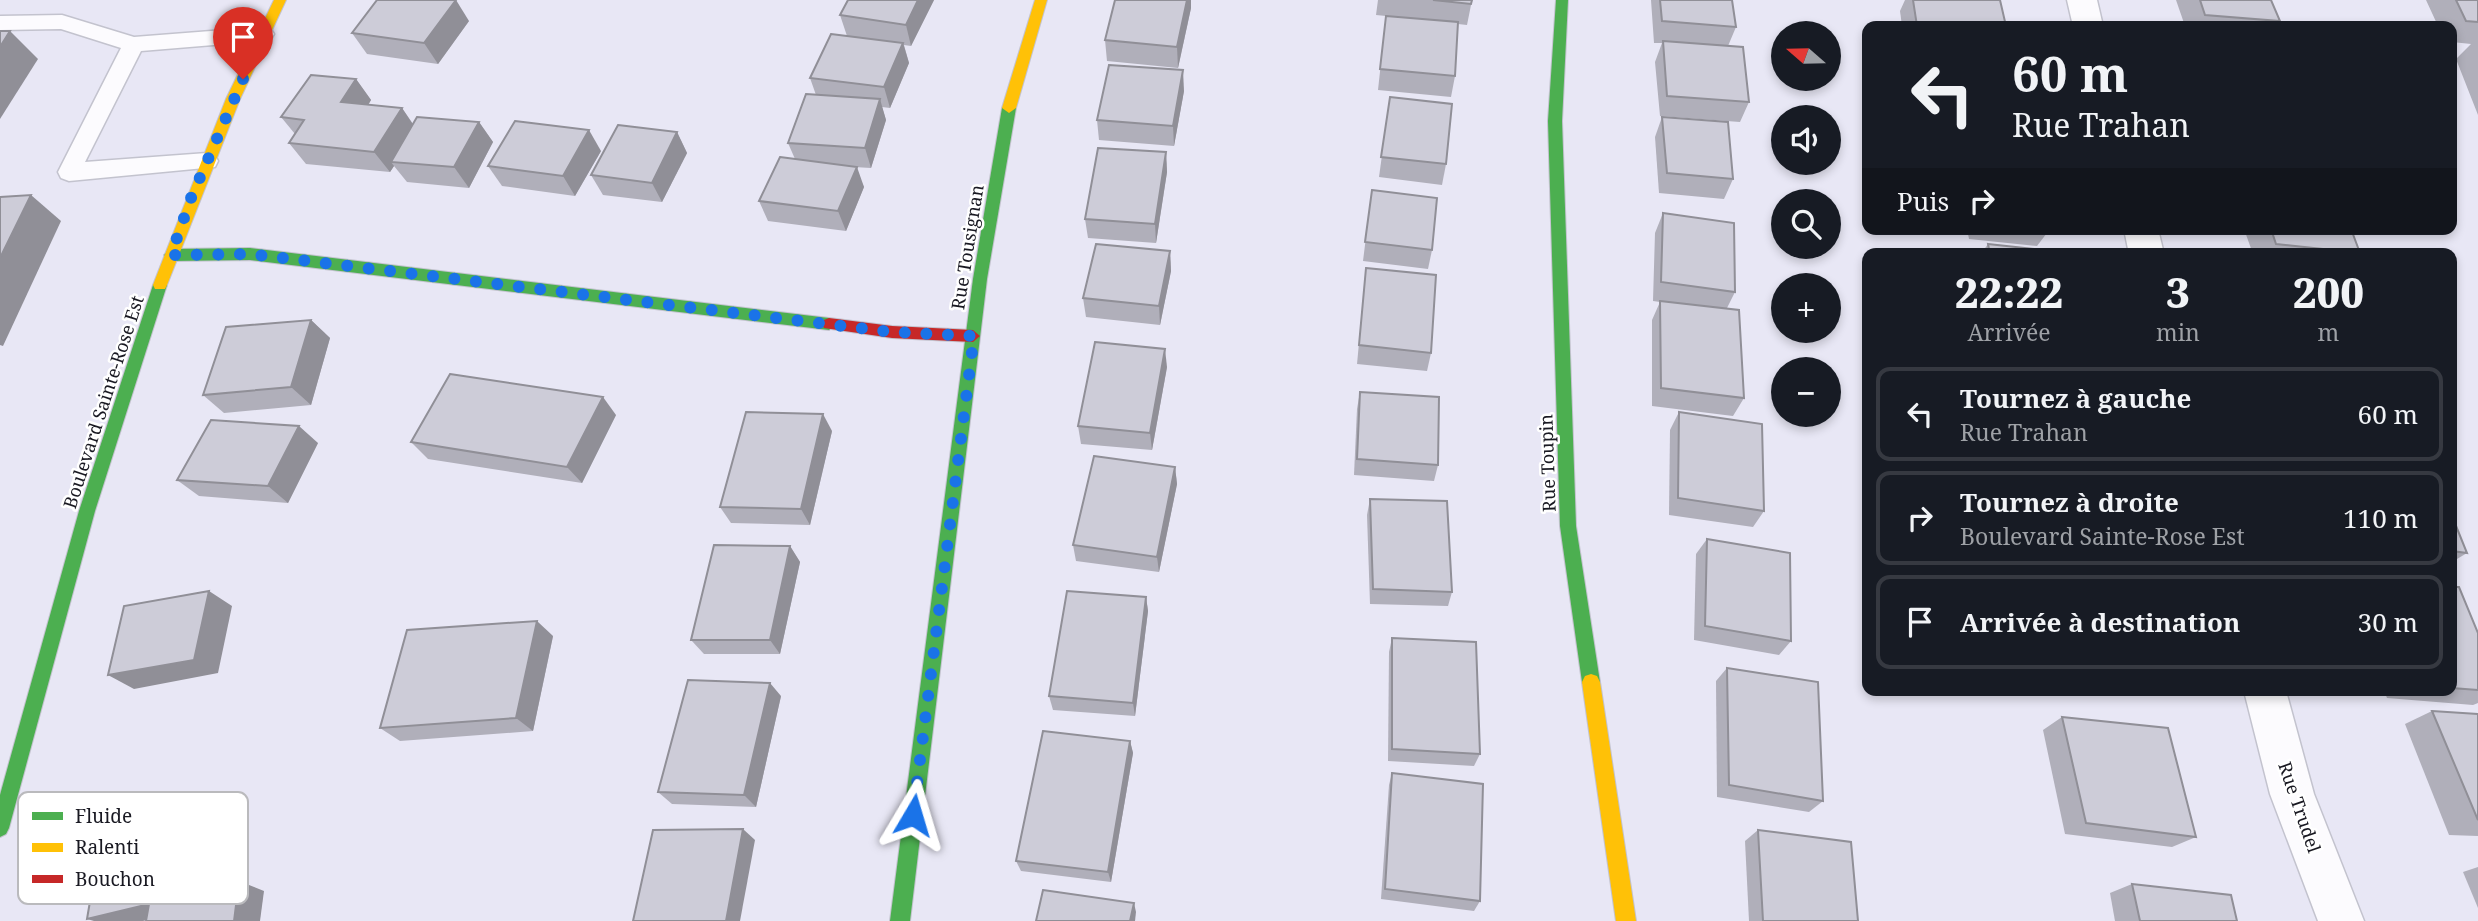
<!DOCTYPE html>
<html lang="fr">
<meta charset="utf-8">
<style>
:root{--surface:#171b24;--page:#242831;--text:#f1f3f6;--muted:#9ea1a6;--line:#363941}
body{margin:0;font-family:"Noto Serif",serif;background:var(--page);color:var(--text);height:100vh;display:flex;flex-direction:column;font-size:26px;white-space:nowrap}
*{box-sizing:border-box;margin:0}
p{font-size:23px;color:var(--muted)}
.icon{flex:none;width:38px;height:38px;fill:none;stroke:currentColor;stroke-width:2;stroke-linecap:round;stroke-linejoin:round}
.map{position:relative;flex:1;overflow:hidden}
.side{position:absolute;left:1862px;top:248px;width:595px;height:448px;display:flex;flex-direction:column;background:var(--surface);border-radius:14px;box-shadow:0 4px 10px #0003}
.side>*{flex:none}
.guide{position:absolute;left:1862px;top:21px;width:595px;height:214px;border-radius:14px;box-shadow:0 4px 10px #0003;background:#171b24;color:var(--text);overflow:hidden}
.needle{width:46px;rotate:290deg}
.buttons{position:absolute;left:1771px;top:21px;display:grid;gap:14px}
.buttons a{display:grid;place-items:center;width:70px;height:70px;border-radius:50%;background:var(--surface);box-shadow:0 4px 10px #0003;font-size:35px}
.pin{position:absolute;display:grid;place-items:center;width:60px;height:60px;color:#fff;margin:-72px -30px;border-radius:50% 50% 50% 0;rotate:-45deg;box-shadow:0 0 7px #0007}
.pin .icon{rotate:45deg}
.me{position:absolute;width:77px;margin:-38px;rotate:7deg;stroke-linejoin:round;filter:drop-shadow(0 0 5px #0008)}
.turn{display:flex;align-items:center;gap:24px;height:147px;padding:0 35px;font-size:32px}
.turn .icon{width:91px;height:91px;stroke-width:2.5}
.turn b{display:block;font-size:49px;line-height:60px}
.then{display:flex;align-items:center;height:66px;padding:0 35px;background:#0003;gap:14px;font-size:26px}
.eta{display:flex;justify-content:space-evenly;align-items:center;height:119px;text-align:center}
.eta b{font-size:42px;font-weight:800;line-height:49px}
ul{padding:0;list-style:none}
li{display:flex;align-items:center;gap:21px;height:94px;margin:0 14px 10px;padding:0 21px;border:4px solid var(--line);border-radius:14px}
li div{flex:1}
li b{display:block;font-size:26px}
li em{font-style:normal}
.map>svg:first-child{display:block}
.lines{fill:none;stroke-linecap:round;stroke-linejoin:round}
.lane-casing{stroke:#c3c3ce;stroke-width:3}
.street-casing{stroke:#c3c3ce;stroke-width:3}
.fast-casing{stroke:#c3c3ce;stroke-width:2}
.slow-casing{stroke:#c3c3ce;stroke-width:2}
.jam-casing{stroke:#c3c3ce;stroke-width:2}
.lane{fill:#fcfbfe;fill-rule:evenodd}
.street{fill:#fcfbfe;fill-rule:evenodd}
.fast{fill:#4caf50;fill-rule:evenodd}
.slow{fill:#ffc107;fill-rule:evenodd}
.jam{fill:#c62828;fill-rule:evenodd}
.wall{fill:#b0afba}
.shaded-wall{fill:#908f97}
.building{fill:#cdccd8;stroke:#908f97;stroke-width:2}
.route{stroke:#1a73e8;stroke-width:12;stroke-dasharray:0 21.6}
.labels{text-anchor:middle;dominant-baseline:central;stroke-width:5;stroke-linejoin:round;paint-order:stroke}
.street-label{font-size:18px;fill:#191922;stroke:#fff}
.key{fill:#fff;stroke:#bababd;stroke-width:2}
.key-label{font-size:19px;fill:#191922}
</style>
<div class="map">
<svg width="2478" height="921" viewBox="0 0 2478 921">
<rect width="100%" height="100%" fill="#e8e7f5"/>
<g class="lines">
<g class="lane-casing">
<path id="lane" d="M62,15L134,37L263,27L271,29L274,34L271,39L263,41L141,51L85,162L207,153L215,155L218,161L215,167L69,181L61,178L58,172L121,48L61,29L0,30V16Z"/>
</g>
<g class="street-casing">
<g id="street">
<path d="M2067,0H2097L2103,26H2073Z"/>
<path d="M2124,229H2158L2164,254H2129Z"/>
<path d="M2244,691H2286L2314,794L2364,921H2318L2270,794Z"/>
</g>
</g>
<g class="fast-casing">
<g id="fast">
<path d="M1556,0H1568L1562,121L1576,526L1600,682L1597,688L1591,690L1585,688L1582,682L1560,526L1548,121Z"/>
<path d="M1009,103L1016,108L987,279L910,921H890L973,279L1002,108Z"/>
<path d="M250,248L829,318L836,324L829,330L250,260L171,261L164,255L171,249Z"/>
<path d="M160,279L167,285L95,511L9,828L6,834L0,837V795L79,511L153,285Z"/>
</g>
</g>
<g class="slow-casing">
<g id="slow">
<path d="M274,0H286L240,99L167,285L165,289H155L153,285L226,99Z"/>
<path d="M1035,0H1047L1016,108L1009,113L1002,108Z"/>
<path d="M1591,674L1597,676L1600,682L1636,921H1616L1582,682L1585,676Z"/>
</g>
</g>
<g class="jam-casing">
<path id="jam" d="M829,318L892,326L973,330L980,336L973,342L892,338L824,328L822,324L824,320Z"/>
</g>
<use href="#lane" class="lane"/>
<use href="#street" class="street"/>
<use href="#fast" class="fast"/>
<use href="#slow" class="slow"/>
<use href="#jam" class="jam"/>
</g>
<g class="wall">
<path d="M934,0L911,46L904,45L909,63L890,108L882,107L886,120L871,168L854,167L864,187L846,231L768,221L759,201L795,159L788,143L816,95L810,78L847,36L840,15Z"/>
<path d="M1378,0H1472L1467,25L1458,24L1455,76L1451,97L1378,90L1386,16L1376,15Z"/>
<path d="M1651,0H1732L1736,27L1728,46L1749,102L1740,122L1660,116L1655,62L1662,43H1654Z"/>
<path d="M1905,0H2000L2006,26H1902L1900,11Z"/>
<path d="M2176,0H2271L2280,21L2275,26H2185Z"/>
<path d="M2426,0H2478V115L2456,59L2471,44L2452,42V26H2438Z"/>
<path d="M1191,8L1178,68L1107,61L1105,40Z"/>
<path d="M469,21L438,64L367,54L352,33Z"/>
<path d="M356,79L371,100L368,105L402,108L413,124L479,122L493,142L469,188L407,182L394,166L390,172L306,164L289,143L295,134L281,117Z"/>
<path d="M1184,91L1174,146L1099,140L1097,120Z"/>
<path d="M1390,97L1446,164L1442,185L1379,177Z"/>
<path d="M1662,117L1733,179L1724,199L1659,193L1655,137Z"/>
<path d="M677,132L687,153L662,202L603,195L591,175Z"/>
<path d="M601,151L575,196L502,186L488,166Z"/>
<path d="M1166,152L1167,172L1156,243L1088,238L1085,219Z"/>
<path d="M1372,190L1432,250L1428,269L1363,261Z"/>
<path d="M1663,213L1735,292L1727,308L1744,398L1733,416L1652,406V320L1660,302L1653,301L1655,233Z"/>
<path d="M1967,229H2050L2037,246L1969,239Z"/>
<path d="M2244,229H2351L2360,253L2359,254H2253Z"/>
<path d="M1988,244L2061,254H1981Z"/>
<path d="M1170,251L1171,271L1160,325L1086,317L1083,298Z"/>
<path d="M1366,268L1431,353L1427,371L1357,364Z"/>
<path d="M311,320L330,338L311,405L224,413L203,395Z"/>
<path d="M1167,367L1152,450L1081,444L1078,426Z"/>
<path d="M1360,392L1438,465L1434,481L1354,475L1357,409Z"/>
<path d="M1679,412L1764,511L1753,527L1669,515L1670,430Z"/>
<path d="M616,415L582,483L428,459L411,442Z"/>
<path d="M832,431L810,525L731,523L720,507Z"/>
<path d="M318,443L288,503L199,496L177,480Z"/>
<path d="M1175,467L1177,484L1159,572L1076,561L1073,545Z"/>
<path d="M1370,499L1452,592L1448,606L1370,604L1367,515Z"/>
<path d="M2452,516L2467,553L2452,562Z"/>
<path d="M1707,539L1791,641L1779,655L1694,640L1696,554Z"/>
<path d="M790,546L800,562L780,654H704L691,640Z"/>
<path d="M2452,587L2478,633V703L2473,705L2387,698L2384,691H2452Z"/>
<path d="M1146,597L1148,611L1135,716L1053,710L1049,696Z"/>
<path d="M553,636L533,731L400,741L380,728Z"/>
<path d="M1392,638L1480,754L1474,766L1388,761L1389,652Z"/>
<path d="M1727,668L1823,801L1809,812L1717,797L1716,681Z"/>
<path d="M781,696L756,807L672,804L658,792Z"/>
<path d="M2432,711L2478,714V836L2449,835L2405,724Z"/>
<path d="M2062,717L2196,837L2172,847L2065,834L2043,730Z"/>
<path d="M1130,741L1133,753L1111,882L1021,871L1016,861Z"/>
<path d="M1392,773L1480,901L1474,911L1381,899L1389,785Z"/>
<path d="M1758,830L1858,921H1749L1745,841Z"/>
<path d="M2478,867V908L2463,872Z"/>
<path d="M2132,884L2237,921H2115L2110,893Z"/>
</g>
<g class="shaded-wall">
<path d="M456,0L469,21L438,64L424,43Z"/>
<path d="M918,0H934L911,46L906,25Z"/>
<path d="M1187,0H1191V8L1178,68L1177,47Z"/>
<path d="M10,31L38,59L0,119V47Z"/>
<path d="M903,43L909,63L890,108L884,87Z"/>
<path d="M1183,70L1184,91L1174,146L1173,126Z"/>
<path d="M356,79L371,100L357,123L341,102Z"/>
<path d="M880,99L886,120L871,168L865,148Z"/>
<path d="M402,108L416,129L391,162L394,166L390,172L374,152Z"/>
<path d="M479,122L493,142L469,188L454,167Z"/>
<path d="M589,130L601,151L575,196L563,176Z"/>
<path d="M677,132L687,153L662,202L652,183Z"/>
<path d="M1166,152L1167,172L1156,243L1155,224Z"/>
<path d="M857,167L864,187L846,231L838,211Z"/>
<path d="M31,195L61,221L3,346L0,345V258Z"/>
<path d="M1170,251L1171,271L1160,325L1159,306Z"/>
<path d="M311,320L330,338L311,405L291,387Z"/>
<path d="M1165,349L1167,367L1152,450L1150,433Z"/>
<path d="M603,397L616,415L582,483L567,467Z"/>
<path d="M823,414L832,431L810,525L801,509Z"/>
<path d="M299,426L318,443L288,503L268,486Z"/>
<path d="M1175,467L1177,484L1159,572L1157,557Z"/>
<path d="M790,546L800,562L780,654L770,640Z"/>
<path d="M209,591L232,606L218,673L134,689L108,675Z"/>
<path d="M1146,597L1148,611L1135,716L1133,703Z"/>
<path d="M537,621L553,636L533,731L516,718Z"/>
<path d="M770,683L781,696L756,807L744,795Z"/>
<path d="M1130,741L1133,753L1111,882L1108,872Z"/>
<path d="M186,800L211,811L205,861L179,850Z"/>
<path d="M743,829L755,840L740,921H726Z"/>
<path d="M213,842L239,852L234,898L208,888Z"/>
<path d="M239,881L264,891L260,921H234Z"/>
<path d="M1134,903L1136,912L1135,921H1130Z"/>
<path d="M149,904L177,913L143,921H94L87,919Z"/>
</g>
<g class="building">
<path d="M377,0H456L424,43L352,33Z"/>
<path d="M848,0H918L906,25L840,15Z"/>
<path d="M1115,0H1187L1177,47L1105,40Z"/>
<path d="M1433,0H1472L1471,4Z"/>
<path d="M1660,0H1732L1736,27L1662,21Z"/>
<path d="M1913,0H2000L2006,26H1917Z"/>
<path d="M2200,0H2271L2280,21L2205,15Z"/>
<path d="M2456,0H2478V22L2466,21Z"/>
<path d="M1386,16L1458,22L1455,76L1380,69Z"/>
<path d="M0,31H10L0,47Z"/>
<path d="M831,34L903,43L884,87L810,78Z"/>
<path d="M1663,41L1743,47L1749,102L1667,96Z"/>
<path d="M1109,65L1183,70L1173,126L1097,120Z"/>
<path d="M311,75L356,79L341,102L402,108L374,152L289,143L304,120L281,117Z"/>
<path d="M806,94L880,99L865,148L788,143Z"/>
<path d="M1390,97L1452,104L1446,164L1381,157Z"/>
<path d="M417,117L479,122L454,167L391,162Z"/>
<path d="M1662,117L1728,122L1733,179L1667,173Z"/>
<path d="M515,121L589,130L563,176L488,166Z"/>
<path d="M618,125L677,132L652,183L591,175Z"/>
<path d="M1098,148L1166,152L1155,224L1085,219Z"/>
<path d="M780,157L857,167L838,211L759,201Z"/>
<path d="M1372,190L1437,198L1432,250L1365,242Z"/>
<path d="M31,195L0,258V197Z"/>
<path d="M1663,213L1734,223L1735,292L1661,282Z"/>
<path d="M2271,229H2351L2360,253L2276,244Z"/>
<path d="M1096,244L1170,251L1159,306L1083,298Z"/>
<path d="M1988,244L2061,252V254H1990Z"/>
<path d="M1366,268L1436,275L1431,353L1359,345Z"/>
<path d="M1660,301L1739,310L1744,398L1661,388Z"/>
<path d="M311,320L291,387L203,395L226,327Z"/>
<path d="M1095,342L1165,349L1150,433L1078,426Z"/>
<path d="M450,374L603,397L567,467L411,442Z"/>
<path d="M1360,392L1439,397L1438,465L1357,459Z"/>
<path d="M746,412L823,414L801,509L720,507Z"/>
<path d="M1679,412L1762,424L1764,511L1678,498Z"/>
<path d="M211,420L299,426L268,486L177,480Z"/>
<path d="M1094,456L1175,467L1157,557L1073,545Z"/>
<path d="M1370,499L1447,501L1452,592L1373,589Z"/>
<path d="M2452,516L2467,553L2452,551Z"/>
<path d="M1707,539L1790,553L1791,641L1705,626Z"/>
<path d="M714,545L790,546L770,640H691Z"/>
<path d="M2452,587H2459L2478,633V690L2452,688Z"/>
<path d="M209,591L194,660L108,675L124,606Z"/>
<path d="M1067,591L1146,597L1133,703L1049,696Z"/>
<path d="M537,621L516,718L380,728L407,630Z"/>
<path d="M1392,638L1476,642L1480,754L1392,749Z"/>
<path d="M1727,668L1818,682L1823,801L1729,785Z"/>
<path d="M688,680L770,683L744,795L658,792Z"/>
<path d="M2432,711L2478,714V820Z"/>
<path d="M2062,717L2168,728L2196,837L2086,823Z"/>
<path d="M1043,731L1130,741L1108,872L1016,861Z"/>
<path d="M1392,773L1483,784L1480,901L1385,889Z"/>
<path d="M186,800L179,850L213,842L208,888L239,881L234,921H146L149,904L87,919L104,819Z"/>
<path d="M743,829L726,921H633L653,830Z"/>
<path d="M1758,830L1851,842L1858,921H1763Z"/>
<path d="M2132,884L2231,895L2237,921H2140Z"/>
<path d="M1043,890L1134,903L1130,921H1036Z"/>
</g>
<g class="lines">
<path class="route" d="M243,79L191,198L171,255L250,254L892,332L974,336L913,815"/>
</g>
<g class="labels">
<g class="street-label">
<text transform="translate(967 247) rotate(-81)">Rue Tousignan</text>
<text transform="translate(103 402) rotate(-72)">Boulevard Sainte-Rose Est</text>
<text transform="translate(1547 463) rotate(-92)">Rue Toupin</text>
<text transform="translate(2300 807) rotate(71)">Rue Trudel</text>
</g>
</g>
<rect x="18" y="792" width="230" height="112" rx="10" class="key"/>
<rect x="32" y="812" width="31" height="8" fill="#4caf50"/>
<rect x="32" y="843" width="31" height="9" fill="#ffc107"/>
<rect x="32" y="875" width="31" height="8" fill="#c62828"/>
<g class="key-label">
<text x="75" y="823">Fluide</text>
<text x="75" y="854">Ralenti</text>
<text x="75" y="886">Bouchon</text>
</g>
</svg>
<div class="buttons">
<a><svg class="needle" viewBox="-14 -14 28 28"><path d="M0-13l5 13h-10z" fill="#e53935"/><path d="M0 13l5-13h-10z" fill="#9ea1a6"/></svg></a>
<a><svg class="icon" aria-label="sound" viewBox="0 0 24 24"><path d="M4 9h4l5-4v14l-5-4H4zM17 9q2 3 0 6"/></svg></a>
<a><svg class="icon" aria-label="search" viewBox="0 0 24 24"><circle cx="10" cy="10" r="6"/><path d="M15 15l6 6"/></svg></a>
<a>+</a>
<a>−</a>
</div>
<div class="pin" style="left:243px;top:79px;background:#d93025"><svg class="icon" aria-label="arrive" viewBox="0 0 24 24"><path d="M6 21V4h12l-3 4 3 4H6"/></svg></div>
<svg class="me" style="left:913px;top:815px" viewBox="-20 -20 40 40"><path d="M0-17L14 15 0 8-14 15z" fill="#1a73e8" stroke="#fff" stroke-width="4"/></svg>
<div class="guide">
<div class="turn"><svg class="icon" aria-label="left" viewBox="0 0 24 24"><path d="M17 20v-9H6M10 6l-5 5 5 5"/></svg><div><b>60 m</b>Rue Trahan</div></div>
<div class="then">Puis<svg class="icon" aria-label="right" viewBox="0 0 24 24"><path d="M7 20v-9h11M14 6l5 5-5 5"/></svg></div>
</div>
<section class="side">
<div class="eta">
<div><b>22:22</b><p>Arrivée</p></div>
<div><b>3</b><p>min</p></div>
<div><b>200</b><p>m</p></div>
</div>
<ul>
<li><svg class="icon" aria-label="left" viewBox="0 0 24 24"><path d="M17 20v-9H6M10 6l-5 5 5 5"/></svg><div><b>Tournez à gauche</b><p>Rue Trahan</p></div><em>60 m</em></li>
<li><svg class="icon" aria-label="right" viewBox="0 0 24 24"><path d="M7 20v-9h11M14 6l5 5-5 5"/></svg><div><b>Tournez à droite</b><p>Boulevard Sainte-Rose Est</p></div><em>110 m</em></li>
<li><svg class="icon" aria-label="arrive" viewBox="0 0 24 24"><path d="M6 21V4h12l-3 4 3 4H6"/></svg><div><b>Arrivée à destination</b></div><em>30 m</em></li>
</ul>
</section>
</div>
